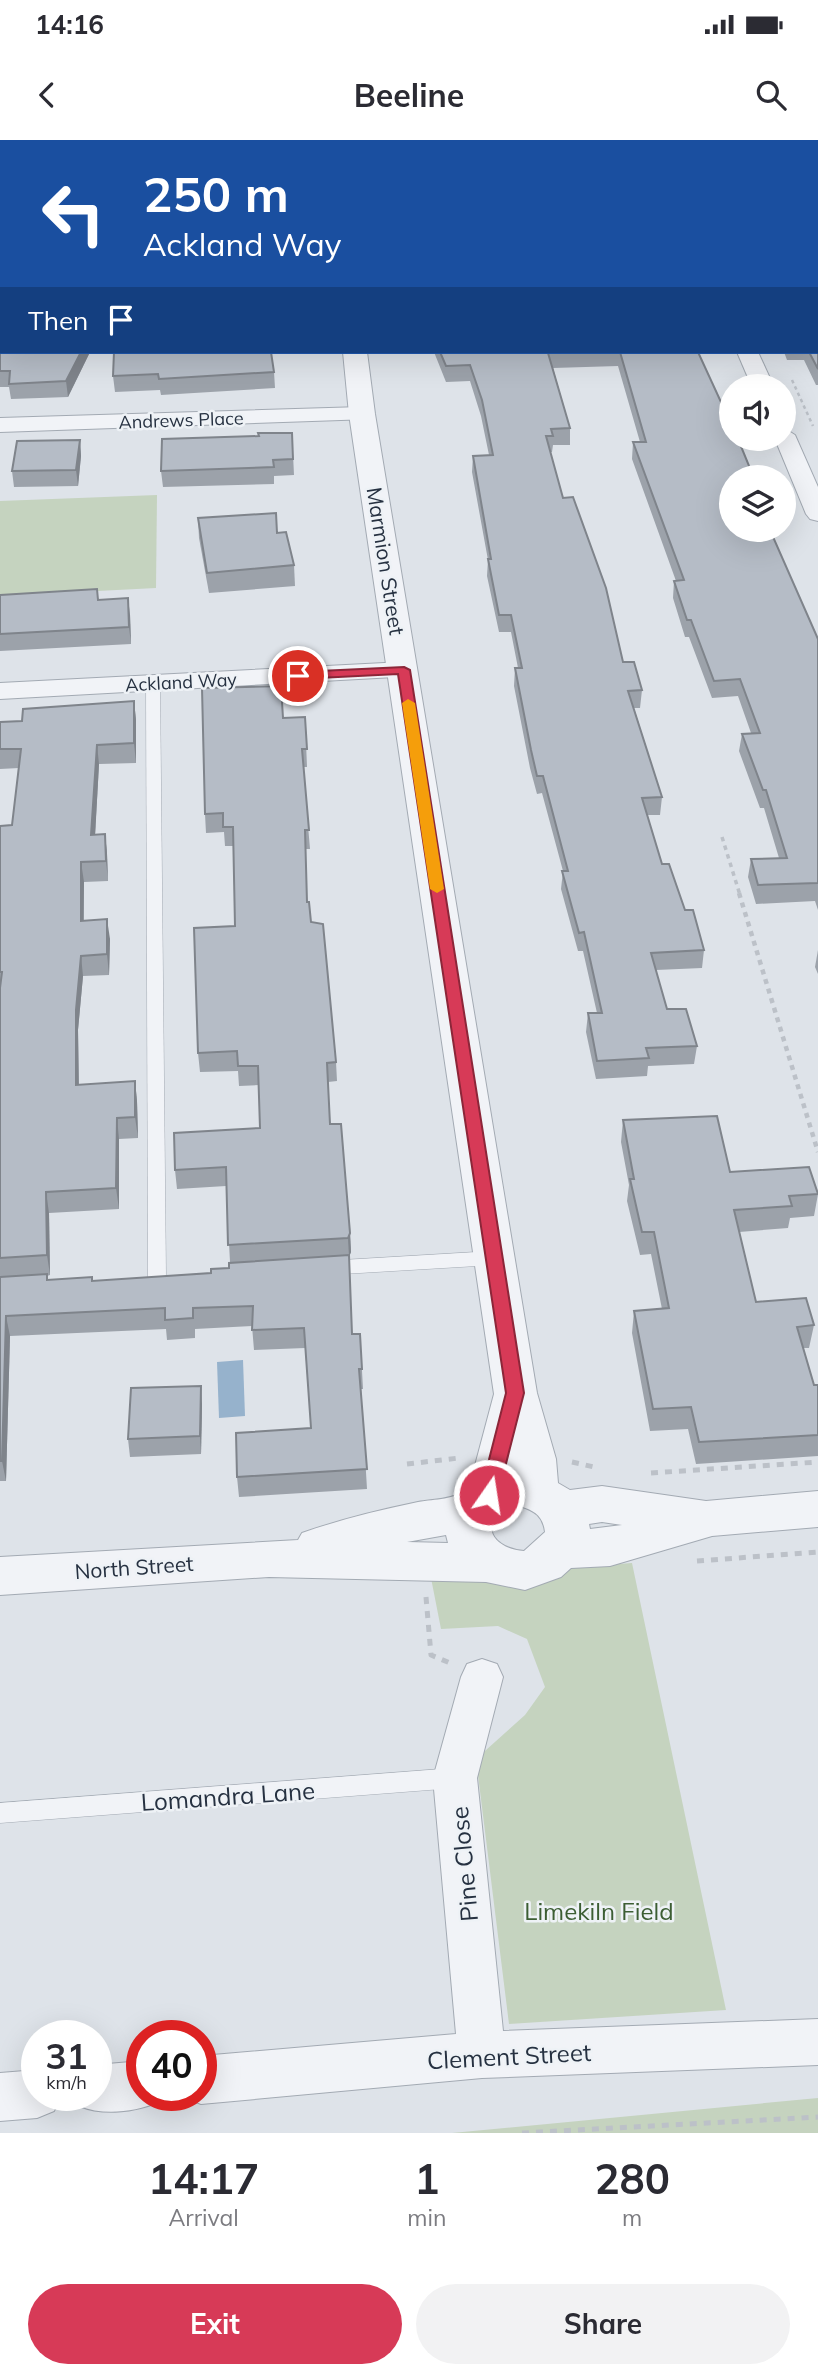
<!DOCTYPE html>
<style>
:root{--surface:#fff;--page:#f2f2f3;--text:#2b2b33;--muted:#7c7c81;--accent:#d73a57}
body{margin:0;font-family:Mulish,sans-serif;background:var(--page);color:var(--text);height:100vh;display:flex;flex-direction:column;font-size:26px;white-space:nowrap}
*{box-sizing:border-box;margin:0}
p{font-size:23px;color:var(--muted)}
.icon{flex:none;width:38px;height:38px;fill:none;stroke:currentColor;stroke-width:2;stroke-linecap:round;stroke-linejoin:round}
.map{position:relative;height:1993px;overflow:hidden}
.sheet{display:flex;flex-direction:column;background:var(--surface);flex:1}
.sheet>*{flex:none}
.banner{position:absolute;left:0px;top:0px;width:819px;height:214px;box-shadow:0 7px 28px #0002;background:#1a4fa0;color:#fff;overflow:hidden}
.fabs{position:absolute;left:719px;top:234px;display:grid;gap:14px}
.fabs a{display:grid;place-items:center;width:77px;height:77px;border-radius:50%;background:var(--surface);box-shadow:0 7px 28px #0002;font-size:35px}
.speed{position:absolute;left:21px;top:1880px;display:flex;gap:14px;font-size:35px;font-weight:700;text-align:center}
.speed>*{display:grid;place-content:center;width:91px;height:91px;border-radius:50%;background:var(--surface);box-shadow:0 7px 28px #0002;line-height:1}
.speed small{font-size:18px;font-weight:400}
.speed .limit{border:10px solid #d22;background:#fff;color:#111}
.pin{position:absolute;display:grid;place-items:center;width:60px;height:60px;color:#fff;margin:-30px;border:4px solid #fff;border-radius:50%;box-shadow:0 2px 7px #0007}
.me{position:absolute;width:77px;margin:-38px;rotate:13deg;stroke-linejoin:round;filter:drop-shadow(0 0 5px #0008)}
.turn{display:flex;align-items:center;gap:24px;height:147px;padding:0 28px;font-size:32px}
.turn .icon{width:91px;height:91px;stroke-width:2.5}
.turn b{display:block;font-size:49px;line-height:60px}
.then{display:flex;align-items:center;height:66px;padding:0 28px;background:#0003;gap:14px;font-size:26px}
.eta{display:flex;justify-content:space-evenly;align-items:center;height:119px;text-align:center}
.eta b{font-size:42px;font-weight:700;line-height:49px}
.action{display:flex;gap:14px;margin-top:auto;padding:14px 28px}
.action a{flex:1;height:80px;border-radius:42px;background:var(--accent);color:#fff;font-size:28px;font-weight:700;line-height:80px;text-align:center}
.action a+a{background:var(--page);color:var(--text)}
.status{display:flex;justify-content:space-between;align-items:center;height:49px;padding:0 35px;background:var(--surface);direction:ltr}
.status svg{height:19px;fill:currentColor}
header{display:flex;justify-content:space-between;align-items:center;height:91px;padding:0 28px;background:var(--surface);font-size:32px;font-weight:700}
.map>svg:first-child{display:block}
.green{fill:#c5d3bf}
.water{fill:#96b2cc}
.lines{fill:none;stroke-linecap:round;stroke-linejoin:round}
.service-casing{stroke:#a3aab3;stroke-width:1}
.minor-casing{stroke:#a3aab3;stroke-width:2}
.tertiary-casing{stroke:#a3aab3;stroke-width:2}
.path-far3{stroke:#bcc1c8;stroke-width:2.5;stroke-dasharray:3.5 3.5;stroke-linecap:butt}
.path-far2{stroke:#bcc1c8;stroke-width:3.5;stroke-dasharray:4.5 4.5;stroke-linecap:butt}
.path-far1{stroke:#bcc1c8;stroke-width:4.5;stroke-dasharray:5 5;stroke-linecap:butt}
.path{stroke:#bcc1c8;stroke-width:5;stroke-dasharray:7 7;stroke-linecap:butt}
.service{fill:#f1f3f7;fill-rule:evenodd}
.minor{fill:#f1f3f7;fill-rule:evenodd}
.tertiary{fill:#f1f3f7;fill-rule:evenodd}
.wall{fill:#9ca2aa}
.shaded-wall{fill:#7f848b}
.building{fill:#b5bcc6;stroke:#7f848b;stroke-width:2}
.route{fill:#d73a57;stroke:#8c2639;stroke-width:2}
.slow{fill:#f59e0b}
.labels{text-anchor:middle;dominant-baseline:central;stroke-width:5;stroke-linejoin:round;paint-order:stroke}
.far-street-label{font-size:18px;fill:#263141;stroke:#eef2f6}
.street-label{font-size:21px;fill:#263141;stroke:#eef2f6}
.near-street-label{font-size:24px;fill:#263141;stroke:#eef2f6}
.near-park-label{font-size:24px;fill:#3c5e33;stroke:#eef2f6}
</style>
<div class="status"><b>14:16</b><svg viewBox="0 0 49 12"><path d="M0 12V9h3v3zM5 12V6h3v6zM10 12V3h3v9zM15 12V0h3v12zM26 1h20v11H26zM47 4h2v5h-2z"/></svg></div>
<header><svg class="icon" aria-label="back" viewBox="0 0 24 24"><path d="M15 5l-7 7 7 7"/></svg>Beeline<svg class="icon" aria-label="search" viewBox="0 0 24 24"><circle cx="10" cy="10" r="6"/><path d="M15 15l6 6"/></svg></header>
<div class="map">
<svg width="818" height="1993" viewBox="0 0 818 1993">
<rect width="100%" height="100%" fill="#dee3e9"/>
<g class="green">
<path d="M157,355L156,448L0,456V361Z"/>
<path d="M632,1423L726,1870L509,1884L476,1619L525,1575L545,1547L527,1499L498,1486L441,1489L431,1438Z"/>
<path d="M818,1958V1993H452Z"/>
</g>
<path class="water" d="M243,1220L245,1276L219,1278L217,1222Z"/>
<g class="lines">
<g class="service-casing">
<g id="service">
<path d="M153,539L160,543L166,1138L164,1143H150L148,1138L146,543Z"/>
<path d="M494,1111L501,1113L503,1118L501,1123L494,1125L326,1135L319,1133L317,1128L319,1123L326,1121Z"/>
<path d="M455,1628L463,1631L466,1638L463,1645L455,1648L0,1683V1663Z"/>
</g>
</g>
<g class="minor-casing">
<g id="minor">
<rect x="311" y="0" width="18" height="2"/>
<path d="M737,212H758L774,247H752Z"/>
<path d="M362,267L373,274L370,279L0,292V278Z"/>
<path d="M784,288L795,295L818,347V381L810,379L806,374L775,299H784Z"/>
<path d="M404,522L413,524L417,530L413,536L0,559V543Z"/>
<path d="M482,1519L497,1524L503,1537L477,1638L503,1891L818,1879V1925L482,1938L201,1964L184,1957L201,1955V1916L456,1894L433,1638L461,1537L467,1524Z"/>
<path d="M142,1921V1955H162L159,1962C134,1972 104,1976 79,1966L74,1955H96V1925Z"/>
<path d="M37,1930V1955H61L54,1971L37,1978L0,1981V1933Z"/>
</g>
</g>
<g class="tertiary-casing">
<g id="tertiary">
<rect x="817" y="85" width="1" height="14"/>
<rect x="0" y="115" width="2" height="14"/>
<rect x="817" y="117" width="1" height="14"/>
<rect x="0" y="146" width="2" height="14"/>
<path d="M343,212H367L375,274L537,1253L556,1319L558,1343L570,1350L602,1346L706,1361L818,1351V1387L712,1396L610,1426L571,1428L561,1437L525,1450L486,1442L269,1437L0,1455V1417L298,1400L302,1393C339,1380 379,1370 418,1362C436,1359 454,1360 469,1348L494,1254L349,274ZM520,1366C535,1371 543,1376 545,1392L524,1411C486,1408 477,1374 520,1366ZM602,1382L622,1385L590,1389L589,1384ZM446,1395L448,1403L407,1402Z"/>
</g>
</g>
<path class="path-far3" d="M792,240L813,286"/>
<path class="path-far2" d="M722,697L740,755"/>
<path class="path-far1" d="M739,753L818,1012"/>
<g class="path">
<path d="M572,1322L594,1327"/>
<path d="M407,1324L459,1318"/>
<path d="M651,1333L818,1322"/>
<path d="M697,1421L818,1412"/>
<path d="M426,1457L431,1515L450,1523"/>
<path d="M522,1993L818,1977"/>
</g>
<use href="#service" class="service"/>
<use href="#minor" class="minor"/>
<use href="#tertiary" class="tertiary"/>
</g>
<g class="wall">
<path d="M0,0L2,2V101L0,103Z"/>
<path d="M378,0H818V75L817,2H378Z"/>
<path d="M818,128V245H816L804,220H787L784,212H817Z"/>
<path d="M0,157L90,212L68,257L11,259L9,247H0Z"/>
<path d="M114,212L274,232L275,248L161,255L160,250L115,252L113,236Z"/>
<path d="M434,212H698L732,338L818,499V770L815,761L756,764L748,737L751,719L779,718L764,668H760L739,611L742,594L751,593L738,556L712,558L689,497H685L673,458L674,441H676L632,319L633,302H640L618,226L553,228L570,288V305H553L552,312H550L563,358L623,522L642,550L640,568H634L662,657L660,675H647L662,724L704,810L702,828L656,830L667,869L697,906L694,924L648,926L647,936L596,939L586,892L588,873H597L583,811H578L561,749L563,731L542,653L537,654L530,628L514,546L515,528H518L511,492H499L487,436L488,420L472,332L473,316L489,315L481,276L470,241L446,242Z"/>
<path d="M292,293L294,335L274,336V344L163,347L161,331L259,296Z"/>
<path d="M80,300L81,316L78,346L14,347L12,331Z"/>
<path d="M198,378L277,393L294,425L295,446L209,453L199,398Z"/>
<path d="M0,455L98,460L130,475L131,504L0,511Z"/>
<path d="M134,561L136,580V623L99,624L95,695L105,694L107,714L108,741L84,742V780L110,799L109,835L83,836L78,890L79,945L135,941L137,961L138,998L119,999V1069L49,1073L50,1135L47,1136L48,1140L92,1137V1141L211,1133L229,1128L230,1122L226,1046L177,1049L175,1030L260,988L259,945L239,946L238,931L200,932L198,913L235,786L233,706H225L224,692L206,693L205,674L283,578L305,577L307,627H303L310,709H305L307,762L336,922L337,941L328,942L330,984L350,1093L351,1112L349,1117L352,1194H360L363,1249H361L367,1349L239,1357L237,1337L311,1288L305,1208L254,1210L252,1186L195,1189V1198L167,1200L166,1189L10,1196L6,1341H0V686L12,685L19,628L0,629V582L22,581Z"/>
<path d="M818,810V834L815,827Z"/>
<path d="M623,980L730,1032L818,1054L814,1076L790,1078L788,1088L739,1092L756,1162L814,1185L809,1208H803L814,1245H818V1316L696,1324L688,1289L650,1291L632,1193L634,1171L662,1169L651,1114L640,1115L627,1061L629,1045L621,1002Z"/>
<path d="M202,1264L201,1314L130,1317L128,1299Z"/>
</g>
<g class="shaded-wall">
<path d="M81,212H90L68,257L66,241Z"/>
<path d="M80,300L81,316L78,346L76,330Z"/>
<path d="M128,458L130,475L131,504L129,487Z"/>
<path d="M134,561L136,580V623L134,603Z"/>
<path d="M97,605L99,624L94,715L91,695Z"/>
<path d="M105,694L107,714L108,741L106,721Z"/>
<path d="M81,722L84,742L83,801L81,781Z"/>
<path d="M107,779L110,799L109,835L107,814Z"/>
<path d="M81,816L83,836L78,890L79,965L76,945V870Z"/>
<path d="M135,941L137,961L138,998L135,977Z"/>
<path d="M117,978L119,999V1069L116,1048Z"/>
<path d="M46,1052L49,1073L50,1135L47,1115Z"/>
<path d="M350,1093L351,1112L349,1117L348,1098Z"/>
<path d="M6,1176L10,1196L6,1341L2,1321Z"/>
<path d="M201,1246L202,1264L201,1314L200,1296Z"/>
</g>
<g class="building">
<path d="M0,0H246V2H2V35H0Z"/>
<path d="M387,0H818V9L817,2H388Z"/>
<path d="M817,13L818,15L817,60Z"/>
<rect x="0" y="45" width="2" height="41"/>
<path d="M817,128H818V229L809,212H817Z"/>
<path d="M2,156V212H81L66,241L9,244L10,231H0V157Z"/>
<path d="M114,212H271L274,232L159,239L158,234L113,236Z"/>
<path d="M440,212H575L548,213L570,288L551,289L553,296H546L563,358L573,357L606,448L623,522H634L642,550L628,551L662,657L642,658L662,724H669L685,770H693L704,810L651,813L667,869H686L697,906L646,908L649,918L597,921L588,873H602L584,792L579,793L562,731H568L543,636H537L531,610L515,528H522L511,475H499L488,419H491L473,316L493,315L482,260L470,225L446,226Z"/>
<path d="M620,212H698L732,286V299H738L754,338H732V390H770L818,499V743L758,745L751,719L787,718L766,650H763L742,594L760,593L740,539L714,541L691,480H687L674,441L684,440L633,302H646Z"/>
<path d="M258,293H292L293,319L273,320L274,327L161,331L162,299L259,296Z"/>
<path d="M80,300L76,330L12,331L17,301Z"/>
<path d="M276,373L277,393L286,392L294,425L207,433L198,378Z"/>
<path d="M97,449L98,460L128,458L129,487L0,494V455Z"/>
<path d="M281,546L283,578L305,577L307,609H302L309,690H305L307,762H309L311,782L323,784L336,922L327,923L330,984H341L350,1093L348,1098L228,1105L226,1027L175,1030L174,993L260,988L258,926H238L237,911L198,913L194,788L235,786L233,687H223V673L205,674L202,548Z"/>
<path d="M134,561V603L97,605L91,695L105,694L106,721L81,722V781L107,779V814L81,816L76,870V945L135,941V977L117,978L116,1048L46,1052L47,1115L0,1118V848L2,832H0V686L12,685L21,609H0V582L22,581L23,569Z"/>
<path d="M717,976L730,1032L809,1027L818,1054L789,1056L792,1066L734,1070L756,1162L806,1158L814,1185L797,1187L814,1245H818V1295L699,1302L691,1267L653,1269L634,1171L669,1168L654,1092H642L630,1039H634L623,980Z"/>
<path d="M349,1115L352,1194H360L362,1229H359L367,1329L237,1337L236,1293L311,1288L304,1188L252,1190L253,1166L193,1168V1178L165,1180V1168L6,1176L2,1321H0V1137L47,1134V1140L92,1137V1141L211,1133V1129L229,1128V1123Z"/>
<path d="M201,1246L200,1296L128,1299L131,1248Z"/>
</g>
<path class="route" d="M404,527L410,530L524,1253L498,1355L489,1363L480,1355L506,1253L398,534L298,539L292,536L298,532Z"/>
<path class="slow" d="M408,559L415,563L444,749L437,753L430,749L402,563Z"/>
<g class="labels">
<g class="far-street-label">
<text transform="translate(181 280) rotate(-2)">Andrews Place</text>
<text transform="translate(181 542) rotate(-3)">Ackland Way</text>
</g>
<g class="street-label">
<text transform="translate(386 421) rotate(81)">Marmion Street</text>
<text transform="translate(134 1427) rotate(-4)">North Street</text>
</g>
<g class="near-street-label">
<text transform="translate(228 1656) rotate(-4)">Lomandra Lane</text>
<text transform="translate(464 1724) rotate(-95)">Pine Close</text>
<text transform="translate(509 1916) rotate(-3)">Clement Street</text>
</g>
<g class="near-park-label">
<text x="599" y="1771">Limekiln Field</text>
</g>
</g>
</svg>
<div class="fabs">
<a><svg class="icon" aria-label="sound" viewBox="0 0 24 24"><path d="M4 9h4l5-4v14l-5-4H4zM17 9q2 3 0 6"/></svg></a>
<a><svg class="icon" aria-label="layers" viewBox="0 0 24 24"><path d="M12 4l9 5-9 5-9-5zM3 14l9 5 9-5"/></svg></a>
</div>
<div class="speed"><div>31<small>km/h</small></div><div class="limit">40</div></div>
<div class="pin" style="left:298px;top:536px;background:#d93025"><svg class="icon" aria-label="arrive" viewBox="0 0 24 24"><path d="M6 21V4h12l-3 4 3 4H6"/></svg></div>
<svg class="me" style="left:489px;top:1355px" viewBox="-20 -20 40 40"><circle r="17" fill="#d73a57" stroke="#fff" stroke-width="3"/><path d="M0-11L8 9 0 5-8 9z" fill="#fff"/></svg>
<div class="banner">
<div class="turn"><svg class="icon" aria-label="left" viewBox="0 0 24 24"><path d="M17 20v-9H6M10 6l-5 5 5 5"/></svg><div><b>250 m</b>Ackland Way</div></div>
<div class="then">Then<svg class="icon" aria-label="arrive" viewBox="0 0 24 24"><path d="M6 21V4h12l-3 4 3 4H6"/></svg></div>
</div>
</div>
<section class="sheet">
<div class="eta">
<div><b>14:17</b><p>Arrival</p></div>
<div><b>1</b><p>min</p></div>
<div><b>280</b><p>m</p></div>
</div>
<div class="action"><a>Exit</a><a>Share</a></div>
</section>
